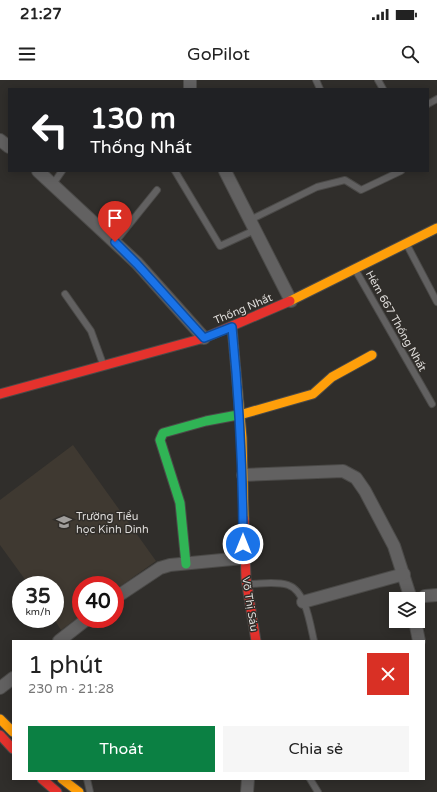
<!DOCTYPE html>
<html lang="vi">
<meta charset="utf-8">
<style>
:root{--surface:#fff;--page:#f6f6f6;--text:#222;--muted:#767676;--accent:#0b8043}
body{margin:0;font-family:"Varela Round",sans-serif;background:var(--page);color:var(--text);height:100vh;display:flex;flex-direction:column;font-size:15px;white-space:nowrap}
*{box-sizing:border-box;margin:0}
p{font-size:13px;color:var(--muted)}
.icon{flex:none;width:22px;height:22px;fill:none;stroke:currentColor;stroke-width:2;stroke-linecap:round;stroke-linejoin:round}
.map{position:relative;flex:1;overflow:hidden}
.side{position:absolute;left:12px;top:560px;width:413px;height:140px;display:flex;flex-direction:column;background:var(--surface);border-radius:0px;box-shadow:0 2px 10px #0003}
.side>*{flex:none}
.hud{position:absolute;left:8px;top:8px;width:421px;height:84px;border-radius:0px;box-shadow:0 2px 10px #0003;background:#202124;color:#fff;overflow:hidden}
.buttons{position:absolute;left:389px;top:512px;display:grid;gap:8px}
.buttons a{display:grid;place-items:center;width:36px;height:36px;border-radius:0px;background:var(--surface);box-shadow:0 2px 10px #0003;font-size:20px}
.speed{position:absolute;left:12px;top:496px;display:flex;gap:8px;font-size:20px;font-weight:700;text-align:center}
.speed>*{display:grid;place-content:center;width:52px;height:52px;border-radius:50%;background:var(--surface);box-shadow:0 2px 10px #0003;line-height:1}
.speed small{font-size:10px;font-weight:400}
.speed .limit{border:6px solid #d22;background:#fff;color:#111}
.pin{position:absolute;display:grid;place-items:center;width:34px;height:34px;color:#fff;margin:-41px -17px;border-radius:50% 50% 50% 0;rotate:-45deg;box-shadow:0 0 4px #0007}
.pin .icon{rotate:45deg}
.me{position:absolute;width:44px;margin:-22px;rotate:0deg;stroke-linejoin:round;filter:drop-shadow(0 0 3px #0008)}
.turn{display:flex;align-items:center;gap:14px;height:84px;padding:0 16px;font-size:18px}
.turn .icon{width:52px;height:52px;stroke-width:2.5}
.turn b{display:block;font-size:28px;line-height:34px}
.round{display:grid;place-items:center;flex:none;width:42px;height:42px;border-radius:0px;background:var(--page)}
.summary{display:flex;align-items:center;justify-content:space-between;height:68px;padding:0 16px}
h1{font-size:24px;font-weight:600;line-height:30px}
.primary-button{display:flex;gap:8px;margin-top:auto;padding:8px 16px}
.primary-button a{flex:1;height:46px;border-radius:0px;background:var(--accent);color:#fff;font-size:16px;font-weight:600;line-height:46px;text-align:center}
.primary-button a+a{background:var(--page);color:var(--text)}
.status{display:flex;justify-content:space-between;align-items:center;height:28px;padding:0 20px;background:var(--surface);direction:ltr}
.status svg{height:11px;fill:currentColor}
header{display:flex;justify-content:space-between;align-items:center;height:52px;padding:0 16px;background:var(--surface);font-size:18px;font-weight:600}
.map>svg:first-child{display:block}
.built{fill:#3f3931}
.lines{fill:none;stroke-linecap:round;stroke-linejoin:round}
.lane-casing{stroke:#4b4a48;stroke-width:8}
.street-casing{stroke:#4b4a48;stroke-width:14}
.fast-casing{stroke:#4b4a48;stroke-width:11}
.slow-casing{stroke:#4b4a48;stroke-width:11}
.jam-casing{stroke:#4b4a48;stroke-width:11}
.lane{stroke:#626161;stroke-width:6}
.street{stroke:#626161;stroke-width:12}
.fast{stroke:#30b455;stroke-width:9}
.slow{stroke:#ff9f0a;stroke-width:9}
.jam{stroke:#e5322d;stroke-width:9}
.route-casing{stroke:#114b97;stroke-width:10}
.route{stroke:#1a73e8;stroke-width:7}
.labels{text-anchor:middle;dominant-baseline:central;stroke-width:3;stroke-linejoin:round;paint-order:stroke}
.street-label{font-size:11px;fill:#dddbd9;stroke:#312e2a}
.poi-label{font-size:11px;fill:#dddbd9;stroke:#312e2a;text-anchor:start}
</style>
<div class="status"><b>21:27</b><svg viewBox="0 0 49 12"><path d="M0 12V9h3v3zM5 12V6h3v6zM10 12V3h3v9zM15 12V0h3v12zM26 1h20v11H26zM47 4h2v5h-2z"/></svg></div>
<header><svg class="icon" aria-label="menu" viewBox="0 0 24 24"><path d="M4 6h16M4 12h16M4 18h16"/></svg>GoPilot<svg class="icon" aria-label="search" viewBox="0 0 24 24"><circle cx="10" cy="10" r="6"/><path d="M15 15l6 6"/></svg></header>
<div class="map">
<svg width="437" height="712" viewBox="0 0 437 712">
<rect width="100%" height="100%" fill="#302e2b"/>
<path class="built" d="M73,365L156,481L115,510V505H81V535L61,550L54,539L55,505H29L0,465V420Z"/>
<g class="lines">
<g class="lane-casing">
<g id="lane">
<path d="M316,0L320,9"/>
<path d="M378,0L383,9"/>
<path d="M428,24L437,19"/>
<path d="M175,91L220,166L255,150"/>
<path d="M53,104L62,91"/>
<path d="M250,140L317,107L345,100L361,110L401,91"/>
<path d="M115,162L157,110"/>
<path d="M407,165L437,222"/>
<path d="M356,191L432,324"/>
<path d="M65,214L91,251L103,284"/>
<path d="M248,504C260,504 276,501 288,505C306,511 310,544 314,561"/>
<path d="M87,699L90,712"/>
<path d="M310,699L318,712"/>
</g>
</g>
<g class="street-casing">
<g id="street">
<path d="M190,0V9"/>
<path d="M0,60L9,67"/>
<path d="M38,91L137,183L204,258"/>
<path d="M225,91L291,221"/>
<path d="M243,395L343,391L356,398L365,411L394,466L411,519"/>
<path d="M425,516L437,515"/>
<path d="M115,518L160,488L170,485L243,478"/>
<path d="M303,522L404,494"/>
<path d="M415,541L419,561"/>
<path d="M59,561L87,539"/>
<path d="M0,608L13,598"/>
<path d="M247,712L248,699"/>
</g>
</g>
<g class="fast-casing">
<path id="fast" d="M186,484L180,423L160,360L163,353L206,341L243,334"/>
</g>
<g class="slow-casing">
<g id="slow">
<path d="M290,221L437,148"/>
<path d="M232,247L242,358L244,439"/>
<path d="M243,334L313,314L332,297L372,275"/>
<path d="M0,639L13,652"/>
<path d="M62,699L79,712"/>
</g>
</g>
<g class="jam-casing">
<g id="jam">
<path d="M0,314L204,258L290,221"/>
<path d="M244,439L246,499L256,561"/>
<path d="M0,655L13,669"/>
<path d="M42,699L57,712"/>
</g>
</g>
<use href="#lane" class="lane"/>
<use href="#street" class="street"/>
<use href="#fast" class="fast"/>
<use href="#slow" class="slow"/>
<use href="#jam" class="jam"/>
</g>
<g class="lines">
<g class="route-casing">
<path id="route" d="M115,162L137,184L204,258L232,247C239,319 243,391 243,464"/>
</g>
<use href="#route" class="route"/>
</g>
<defs>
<g id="school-bare" transform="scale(1.2)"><path d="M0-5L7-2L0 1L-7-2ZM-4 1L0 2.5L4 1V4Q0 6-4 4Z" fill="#a09e9c" stroke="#312e2a" stroke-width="2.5" paint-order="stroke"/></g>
</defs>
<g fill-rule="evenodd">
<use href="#school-bare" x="64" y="442"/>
</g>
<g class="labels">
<g class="street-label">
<text transform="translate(243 229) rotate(-23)">Thống Nhất</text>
<text transform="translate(396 241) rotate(61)">Hẻm 667 Thống Nhất</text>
<text transform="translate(250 524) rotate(81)">Võ Thị Sáu</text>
</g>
<g class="poi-label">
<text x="76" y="436">Trường Tiểu<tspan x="76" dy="13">học Kinh Dinh</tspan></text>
</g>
</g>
</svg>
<div class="buttons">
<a><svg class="icon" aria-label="layers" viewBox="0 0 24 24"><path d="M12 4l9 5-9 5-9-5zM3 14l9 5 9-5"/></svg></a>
</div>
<div class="speed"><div>35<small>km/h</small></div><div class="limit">40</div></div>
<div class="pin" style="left:115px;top:162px;background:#d93025"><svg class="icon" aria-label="arrive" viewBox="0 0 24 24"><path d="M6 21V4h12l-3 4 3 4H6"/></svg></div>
<svg class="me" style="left:243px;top:464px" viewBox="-20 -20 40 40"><circle r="17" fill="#1a73e8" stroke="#fff" stroke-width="3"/><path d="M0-11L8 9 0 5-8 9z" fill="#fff"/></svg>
<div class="hud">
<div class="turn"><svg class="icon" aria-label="left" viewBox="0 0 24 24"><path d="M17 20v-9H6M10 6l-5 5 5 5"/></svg><div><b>130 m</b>Thống Nhất</div></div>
</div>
<section class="side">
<div class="summary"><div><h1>1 phút</h1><p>230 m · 21:28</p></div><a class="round" style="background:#d93025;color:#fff"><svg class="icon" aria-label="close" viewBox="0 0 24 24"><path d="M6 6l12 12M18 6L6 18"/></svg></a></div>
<div class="primary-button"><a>Thoát</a><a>Chia sẻ</a></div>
</section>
</div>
